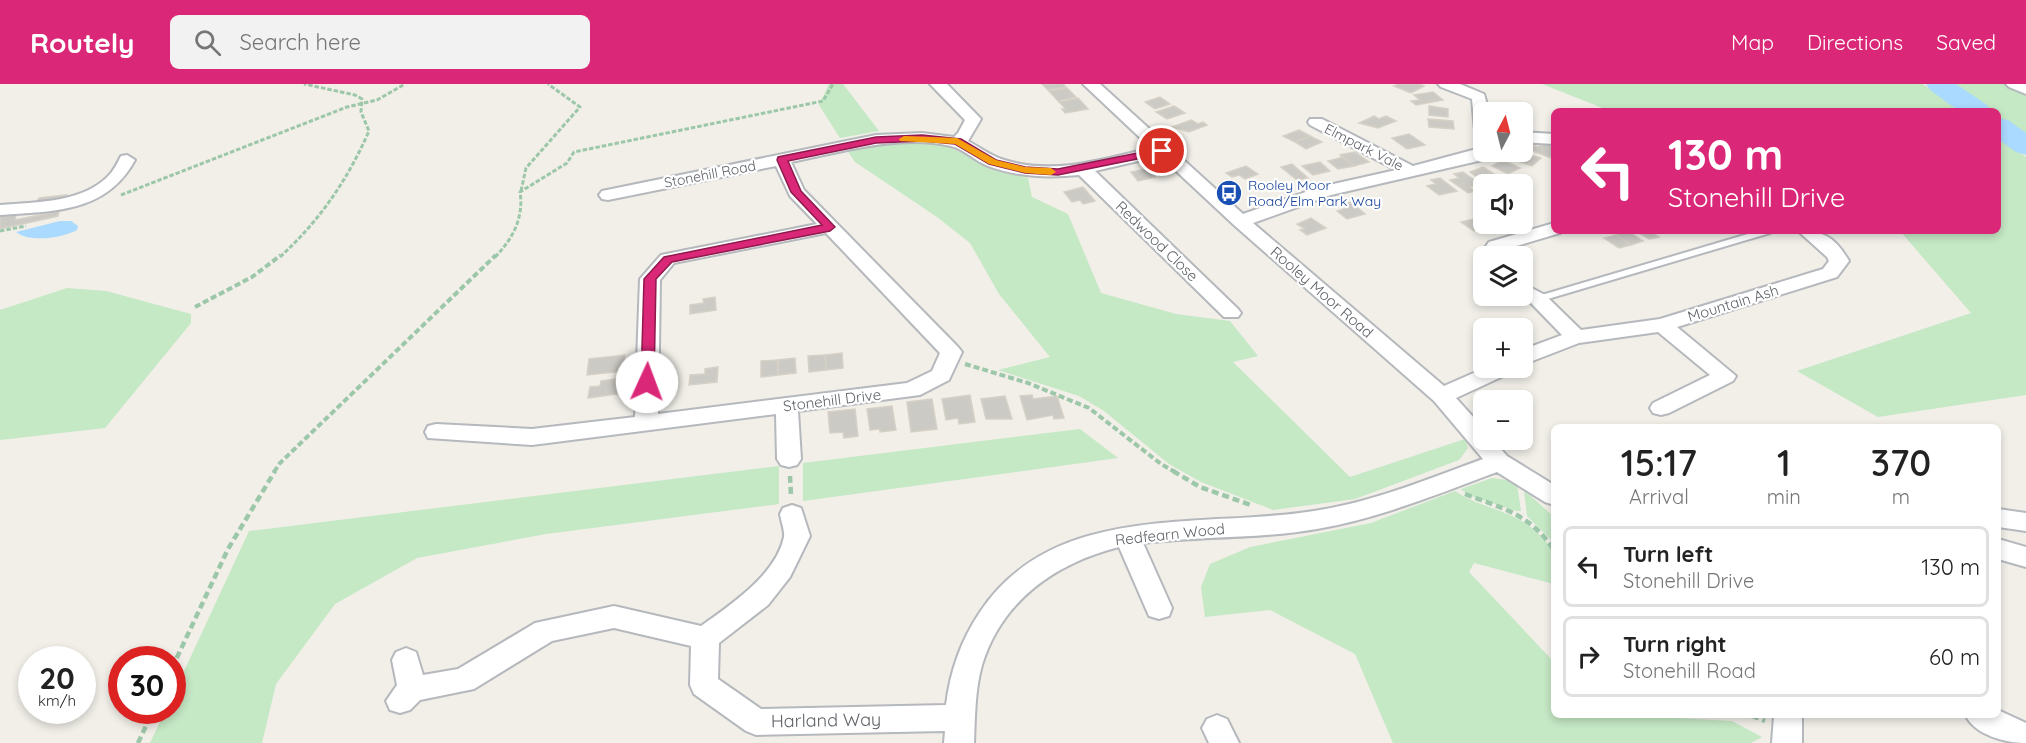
<!DOCTYPE html>
<meta charset="utf-8">
<style>
:root{--surface:#fff;--page:#f2f2f2;--text:#222;--muted:#767676;--line:#e0e0e0;--accent:#db2777}
body{margin:0;font-family:Quicksand,sans-serif;background:var(--page);color:var(--text);height:100vh;display:flex;flex-direction:column;font-size:22px;white-space:nowrap}
*{box-sizing:border-box;margin:0}
p{font-size:20px;color:var(--muted)}
.icon{flex:none;width:33px;height:33px;fill:none;stroke:currentColor;stroke-width:2;stroke-linecap:round;stroke-linejoin:round}
.map{position:relative;flex:1;overflow:hidden}
.panel{position:absolute;left:1551px;top:340px;width:450px;height:294px;display:flex;flex-direction:column;background:var(--surface);border-radius:9px;box-shadow:0 3px 9px #0003}
.panel>*{flex:none}
.hud{position:absolute;left:1551px;top:24px;width:450px;height:126px;border-radius:9px;box-shadow:0 3px 9px #0003;background:#db2777;color:#fff;overflow:hidden}
.needle{width:39px;rotate:7deg}
.fabs{position:absolute;left:1473px;top:18px;display:grid;gap:12px}
.fabs a{display:grid;place-items:center;width:60px;height:60px;border-radius:9px;background:var(--surface);box-shadow:0 3px 9px #0003;font-size:30px}
.speed{position:absolute;left:18px;top:562px;display:flex;gap:12px;font-size:30px;font-weight:700;text-align:center}
.speed>*{display:grid;place-content:center;width:78px;height:78px;border-radius:50%;background:var(--surface);box-shadow:0 3px 9px #0003;line-height:1}
.speed small{font-size:15px;font-weight:400}
.speed .limit{border:9px solid #d22;background:#fff;color:#111}
.pin{position:absolute;display:grid;place-items:center;width:51px;height:51px;color:#fff;margin:-26px;border:3px solid #fff;border-radius:50%;box-shadow:0 2px 6px #0007}
.me{position:absolute;width:66px;margin:-33px;rotate:2deg;stroke-linejoin:round;filter:drop-shadow(0 0 4px #0008)}
.turn{display:flex;align-items:center;gap:21px;height:126px;padding:0 18px;font-size:27px}
.turn .icon{width:78px;height:78px;stroke-width:2.5}
.turn b{display:block;font-size:42px;line-height:51px}
.eta{display:flex;justify-content:space-evenly;align-items:center;height:102px;text-align:center}
.eta b{font-size:36px;font-weight:600;line-height:42px}
ul{padding:0;list-style:none}
li{display:flex;align-items:center;gap:18px;height:81px;margin:0 12px 9px;padding:0 6px;border:3px solid var(--line);border-radius:9px}
li div{flex:1}
li b{display:block;font-size:22px}
li em{font-style:normal}
header{display:flex;align-items:center;gap:36px;box-sizing:border-box;height:84px;padding:0 30px;background:var(--accent);color:#fff}
header strong{font-size:28px}
nav{display:flex;gap:33px;margin-inline-start:auto;font-size:21px}
.search{width:420px;height:54px;background:var(--page);display:flex;align-items:center;gap:15px;box-sizing:border-box;padding:0 21px;border-radius:9px;color:var(--muted);font-size:22px}
.map>svg:first-child{display:block}
.green{fill:#c5e8c5}
.water{fill:#aadaff}
.lines{fill:none;stroke-linecap:round;stroke-linejoin:round}
.river{fill:#aadaff;fill-rule:evenodd}
.building{fill:#cccac5;stroke:#d6d1c6;stroke-width:1.5}
.lane-casing{stroke:#b5b8bc;stroke-width:4}
.street-casing{stroke:#b5b8bc;stroke-width:4}
.path-far2{stroke:#9cc7a9;stroke-width:3;stroke-dasharray:4.5 2;stroke-linecap:butt}
.path-far1{stroke:#9cc7a9;stroke-width:4;stroke-dasharray:6 3;stroke-linecap:butt}
.path{stroke:#9cc7a9;stroke-width:4.5;stroke-dasharray:7 4;stroke-linecap:butt}
.lane{fill:#fff;fill-rule:evenodd}
.street{fill:#fff;fill-rule:evenodd}
.route{fill:#db2777;stroke:#8e194d;stroke-width:1.5}
.slow{fill:#f59e0b}
.labels{text-anchor:middle;dominant-baseline:central;stroke-width:4.5;stroke-linejoin:round;paint-order:stroke}
.far-street-label{font-size:14px;fill:#5f6368;stroke:#fff}
.far-transit-label{font-size:14px;fill:#164399;stroke:#fff;text-anchor:start}
.street-label{font-size:15px;fill:#5f6368;stroke:#fff}
.near-street-label{font-size:18px;fill:#5f6368;stroke:#fff}
</style>
<header>
<strong>Routely</strong>
<div class="search"><svg class="icon" aria-label="search" viewBox="0 0 24 24"><circle cx="10" cy="10" r="6"/><path d="M15 15l6 6"/></svg>Search here</div>
<nav><a>Map</a><a>Directions</a><a>Saved</a></nav>
</header>
<div class="map">
<svg width="2026" height="659" viewBox="0 0 2026 659">
<rect width="100%" height="100%" fill="#f1efe8"/>
<g class="green">
<path d="M829,0H843L879,47L840,54L819,21Z"/>
<path d="M1542,0H1923L1961,27H1610Z"/>
<path d="M1946,0H2007L2026,8V57L1998,37V27H1984Z"/>
<path d="M1998,54L2026,73V311L1878,333L1797,287L1971,229L1900,147H1998Z"/>
<path d="M918,59L947,62L989,82L1028,94L1032,113L1068,130L1101,209L1176,230L1230,237L1258,272L1233,278L1350,393L1465,355L1468,364L1459,376L1355,415L1273,426L1201,398L1169,380L1104,327L1079,312L998,286L1050,273L999,210L970,159L937,133L855,78L847,66L884,60Z"/>
<path d="M67,204L106,207L191,230V239L105,344L0,356V226Z"/>
<path d="M1080,345L1118,374L803,417V379Z"/>
<path d="M779,382V420L546,450L417,474L335,520L276,600L262,659H150L165,627H172L173,611L249,447Z"/>
<path d="M1492,394L1506,396L1517,400L1521,427H1516L1468,411L1461,405Z"/>
<path d="M1524,406L1554,433V459L1527,432Z"/>
<path d="M1455,407C1483,426 1517,426 1541,452C1546,457 1552,465 1554,472C1556,480 1554,491 1554,500L1474,479L1469,488L1554,578V632H1642L1732,637L1762,653L1751,659H1393L1355,570L1270,526L1205,533L1201,503L1210,480L1250,463L1371,439Z"/>
</g>
<path class="water" d="M60,137H71L78,142L77,146C62,154 30,159 16,148Z"/>
<g class="lines">
<g class="river">
<path d="M1926,0H1956L1987,21L1991,27H1959L1930,6Z"/>
<path d="M1998,34L2008,36L2026,49V71L2016,68L1998,55Z"/>
</g>
</g>
<g class="building">
<path d="M1042,0H1063L1066,3L1048,6Z"/>
<path d="M1399,0H1419L1424,2L1411,9L1394,2Z"/>
<path d="M1067,4L1076,13L1058,17L1049,7Z"/>
<path d="M1433,8L1443,16L1416,21L1411,17L1420,16L1414,11Z"/>
<path d="M1160,13L1170,20L1155,25L1145,18Z"/>
<path d="M1078,14L1088,25L1065,29L1062,25H1066L1059,18Z"/>
<path d="M1174,22L1185,29L1167,35L1156,28Z"/>
<path d="M1429,22L1448,25V33L1429,31Z"/>
<path d="M1374,32L1379,35L1386,32L1396,37L1378,44L1359,39Z"/>
<path d="M1428,35L1453,37L1454,45L1429,43Z"/>
<path d="M1191,36L1198,40L1203,38L1207,41L1189,48L1172,43Z"/>
<path d="M1299,46L1310,52L1295,58L1283,52Z"/>
<path d="M1409,50L1425,61L1407,65L1392,54Z"/>
<path d="M1310,52L1322,58L1306,65L1295,58Z"/>
<path d="M1547,57L1554,59V71L1551,74L1525,64L1531,60L1538,63Z"/>
<path d="M1355,68L1369,78L1354,82L1340,71Z"/>
<path d="M1516,68H1521L1541,74L1532,82L1515,76L1519,72L1513,70Z"/>
<path d="M1343,73L1354,82L1338,85L1328,77Z"/>
<path d="M1503,76L1520,84L1508,90L1492,82Z"/>
<path d="M1320,78L1330,87L1313,91L1302,82Z"/>
<path d="M1292,80L1308,94L1297,96L1281,83Z"/>
<path d="M1246,82L1258,90L1245,95L1239,91L1232,93L1226,89Z"/>
<path d="M1483,83L1497,92L1481,96L1470,88Z"/>
<path d="M1147,85L1155,93L1138,97L1131,88Z"/>
<path d="M1463,88L1480,100L1469,103L1475,107L1468,109L1450,96L1459,94L1454,90Z"/>
<path d="M1440,94L1457,107L1439,111L1427,102L1436,100L1431,96Z"/>
<path d="M1083,103L1095,117L1083,120L1080,116L1072,118L1064,108Z"/>
<path d="M66,111L61,118L34,121L39,114Z"/>
<path d="M1351,118L1365,130L1347,135L1337,127L1346,124L1341,121Z"/>
<path d="M17,127L15,136L59,127L58,132L0,145V130Z"/>
<path d="M1311,134L1326,144L1307,151L1300,146L1305,145L1297,140Z"/>
<path d="M1478,134L1490,143L1474,147L1461,138Z"/>
<path d="M1628,147L1643,157L1631,161L1616,151Z"/>
<path d="M1636,147H1650L1659,153L1649,155Z"/>
<path d="M1616,151L1631,161L1619,164L1604,154Z"/>
<path d="M715,213L716,226L690,230V221L704,219L703,215Z"/>
<path d="M842,269L843,284L826,286L825,271Z"/>
<path d="M625,271L624,287L587,291L589,275Z"/>
<path d="M825,271L826,286L809,288L808,272Z"/>
<path d="M795,274L796,289L778,291V276Z"/>
<path d="M778,276V291L761,293V277Z"/>
<path d="M718,283L717,298L689,301L690,291L705,290V285Z"/>
<path d="M616,295L615,300L623,299V309L588,314L590,303L600,302L601,297Z"/>
<path d="M970,311L975,338L959,340L958,334L946,336L942,315Z"/>
<path d="M1032,311L1033,315L1057,312L1064,334L1054,335L1053,331L1027,336L1020,312Z"/>
<path d="M1005,312L1012,335H986L981,315Z"/>
<path d="M932,315L937,345L911,348L907,318Z"/>
<path d="M892,322L896,346L880,348V345L870,346L867,325Z"/>
<path d="M855,325L858,352L844,354L843,348L830,349L828,328Z"/>
</g>
<g class="lines">
<g class="lane-casing">
<path id="lane" d="M1758,147H1771L1770,149L1541,217L1538,218L1533,215L1535,213Z"/>
</g>
<g class="street-casing">
<g id="street">
<path d="M930,0H947L981,35L968,57C979,63 990,71 1001,75C1051,92 1102,76 1151,64L1083,0H1100L1243,130L1320,103L1396,86L1310,41L1308,38L1310,35H1322L1413,82L1484,63V68H1493L1491,74L1331,111L1253,139L1444,302L1485,284H1512L1510,289L1456,314L1484,345V356H1493L1507,372L1554,401V421L1545,418L1497,388C1438,410 1380,434 1317,445C1260,455 1201,452 1143,459L1172,524L1169,532L1159,535L1149,532L1119,463C1056,479 1002,516 982,581C975,606 975,633 974,659H944L945,647L756,651L746,647L694,610L690,601L691,562L614,544L552,557L474,605L420,616L410,626L400,629L390,626L386,617L397,601L392,576L396,568L406,564L416,568L423,591L458,585L535,539L614,522L701,542C730,521 776,491 784,453C785,447 781,437 780,430L783,424L792,421L801,424L810,452L790,493L768,521L719,559L718,595L761,625L946,621C950,588 961,556 980,528C1054,417 1200,445 1314,427C1373,418 1428,395 1483,375L1434,317L1234,141L1160,72L1095,87L1238,225L1241,229L1238,233H1224L1079,91C1049,94 1017,93 988,82C975,77 964,65 951,62C899,50 842,68 791,78L804,106L958,263L962,268L949,296L920,311L798,327L801,375L797,381L789,383L781,381L777,375L776,330L532,361L428,354L425,348L428,342L436,340L532,345L635,333L640,195L661,171L817,140L790,112L776,82L608,116L602,115L599,111L602,107L876,51L922,49L954,53L958,49L965,36ZM826,149L940,269L932,287L907,299L658,330L660,196L674,179Z"/>
<path d="M1438,0H1460L1484,10L1489,28H1484V61L1476,56L1472,15L1441,3Z"/>
<path d="M2006,0H2026V10L2009,3Z"/>
<path d="M1522,48L1554,50V60L1522,58Z"/>
<path d="M127,71L135,76C106,129 54,127 0,131V121C36,118 86,119 111,89C115,84 118,78 121,72Z"/>
<path d="M1554,139V147H1562L1560,149L1503,166L1497,172H1484V177L1479,172L1489,158Z"/>
<path d="M1798,147C1824,147 1835,153 1849,177L1837,193L1677,243L1736,292L1733,297L1669,329L1661,331L1653,329L1650,324L1653,319L1710,291L1658,248L1579,259L1522,281V266L1562,251L1531,219L1519,212H1522V199L1545,211L1581,246L1660,235L1823,185L1829,177L1827,173Z"/>
<path d="M1998,425L2026,429V447L1998,443Z"/>
<path d="M1998,455L2026,463V483L1998,475Z"/>
<path d="M1998,626L2026,639V659C2006,659 1975,651 1966,632H1998Z"/>
<path d="M1217,631L1227,635L1239,659H1209L1202,644L1207,635Z"/>
<path d="M1774,632H1802V659H1772Z"/>
</g>
</g>
<g class="path-far2">
<path d="M521,107L526,84L580,23L548,0"/>
<path d="M121,111L347,23L377,16L405,0"/>
<path d="M0,147L26,142"/>
<path d="M280,173C320,136 347,97 369,47L361,28L362,15L355,11L304,0"/>
<path d="M495,173C513,155 524,133 520,108L567,79L574,68L823,17L833,0"/>
</g>
<g class="path-far1">
<path d="M195,223L252,193L281,171"/>
<path d="M965,280L1028,299L1089,324L1161,380L1175,388"/>
<path d="M274,388L280,379L496,171"/>
</g>
<g class="path">
<path d="M1173,387L1200,403L1251,421"/>
<path d="M790,392L791,411"/>
<path d="M1465,410C1504,425 1530,430 1554,466"/>
<path d="M172,584L228,465L275,387"/>
<path d="M1752,632L1765,637"/>
<path d="M138,659L153,627"/>
</g>
<use href="#lane" class="lane"/>
<use href="#street" class="street"/>
</g>
<path class="route" d="M922,51L961,55L996,76L1025,83L1058,85L1162,64L1167,67L1162,70L1058,91L1025,89L989,80L955,60L922,57L876,59L788,77L801,107L835,143L830,147L672,178L656,195L654,298L652,301H643L641,298L644,195L664,173L822,141L791,108L777,76L778,73L876,53Z"/>
<path class="slow" d="M904,52L957,54L996,76L1025,83L1051,84L1056,88L1051,91L1025,89L989,80L955,60L900,57L899,55Z"/>
<defs>
<g id="bus-disc" transform="scale(1.35)"><circle r="9.5" fill="#1a4fb4" stroke="#fff"/><path d="M-5-6H5V4H4V6H2V4H-2V6H-4V4H-5ZM-3.5-4V0h7V-4ZM-3.5 1.2v1.5H-2V1.2ZM2 1.2v1.5H3.5V1.2Z" fill="#fff"/></g>
</defs>
<g fill-rule="evenodd">
<use href="#bus-disc" x="1229" y="109"/>
</g>
<g class="labels">
<g class="far-street-label">
<text transform="translate(1364 63) rotate(27)">Elmpark Vale</text>
<text transform="translate(710 90) rotate(-11)">Stonehill Road</text>
</g>
<g class="far-transit-label">
<text x="1248" y="101">Rooley Moor<tspan x="1248" dy="16">Road/Elm Park Way</tspan></text>
</g>
<g class="street-label">
<text transform="translate(1157 157) rotate(44)">Redwood Close</text>
<text transform="translate(1322 208) rotate(41)">Rooley Moor Road</text>
<text transform="translate(1733 219) rotate(-17)">Mountain Ash</text>
<text transform="translate(832 316) rotate(-7)">Stonehill Drive</text>
<text transform="translate(1170 450) rotate(-6)">Redfearn Wood</text>
</g>
<g class="near-street-label">
<text transform="translate(826 636) rotate(-1)">Harland Way</text>
</g>
</g>
</svg>
<div class="fabs">
<a><svg class="needle" viewBox="-14 -14 28 28"><path d="M0-13l5 13h-10z" fill="#e53935"/><path d="M0 13l5-13h-10z" fill="#767676"/></svg></a>
<a><svg class="icon" aria-label="sound" viewBox="0 0 24 24"><path d="M4 9h4l5-4v14l-5-4H4zM17 9q2 3 0 6"/></svg></a>
<a><svg class="icon" aria-label="layers" viewBox="0 0 24 24"><path d="M12 4l9 5-9 5-9-5zM3 14l9 5 9-5"/></svg></a>
<a>+</a>
<a>−</a>
</div>
<div class="speed"><div>20<small>km/h</small></div><div class="limit">30</div></div>
<div class="pin" style="left:1162px;top:67px;background:#d93025"><svg class="icon" aria-label="arrive" viewBox="0 0 24 24"><path d="M6 21V4h12l-3 4 3 4H6"/></svg></div>
<svg class="me" style="left:647px;top:298px" viewBox="-20 -20 40 40"><circle r="19" fill="#fff"/><path d="M0-13L10 11 0 6-10 11z" fill="#db2777"/></svg>
<div class="hud">
<div class="turn"><svg class="icon" aria-label="left" viewBox="0 0 24 24"><path d="M17 20v-9H6M10 6l-5 5 5 5"/></svg><div><b>130 m</b>Stonehill Drive</div></div>
</div>
<section class="panel">
<div class="eta">
<div><b>15:17</b><p>Arrival</p></div>
<div><b>1</b><p>min</p></div>
<div><b>370</b><p>m</p></div>
</div>
<ul>
<li><svg class="icon" aria-label="left" viewBox="0 0 24 24"><path d="M17 20v-9H6M10 6l-5 5 5 5"/></svg><div><b>Turn left</b><p>Stonehill Drive</p></div><em>130 m</em></li>
<li><svg class="icon" aria-label="right" viewBox="0 0 24 24"><path d="M7 20v-9h11M14 6l5 5-5 5"/></svg><div><b>Turn right</b><p>Stonehill Road</p></div><em>60 m</em></li>
</ul>
</section>
</div>
